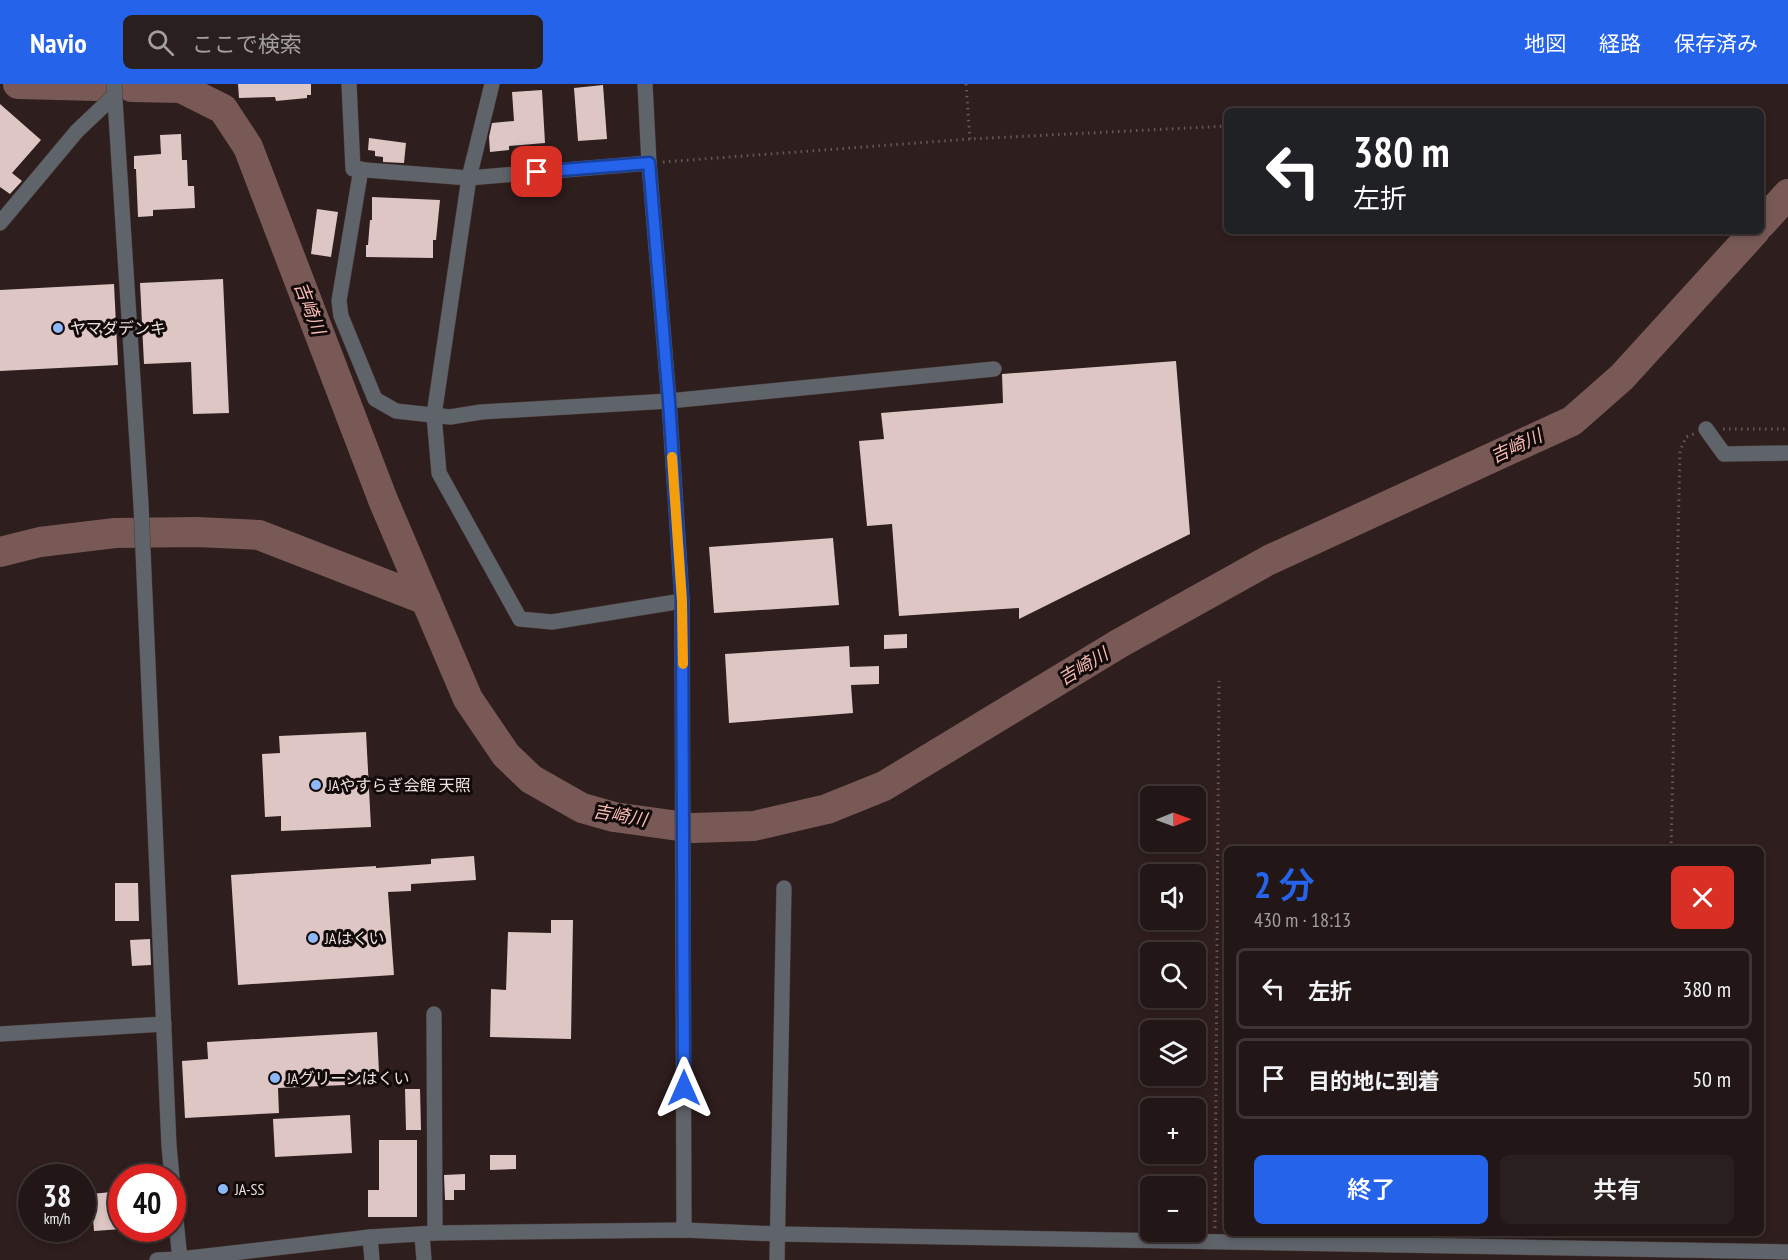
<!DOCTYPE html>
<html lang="ja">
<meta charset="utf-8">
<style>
:root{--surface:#221616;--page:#2a1f1f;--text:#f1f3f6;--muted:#a29fa1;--line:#3f3535;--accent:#2563eb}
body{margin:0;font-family:"PT Sans Narrow","Noto Sans JP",sans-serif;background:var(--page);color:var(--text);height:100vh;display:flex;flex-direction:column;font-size:22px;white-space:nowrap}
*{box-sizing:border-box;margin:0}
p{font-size:20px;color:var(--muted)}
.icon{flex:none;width:33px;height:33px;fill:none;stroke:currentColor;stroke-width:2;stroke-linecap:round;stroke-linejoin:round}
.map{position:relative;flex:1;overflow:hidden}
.details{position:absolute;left:1224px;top:762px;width:540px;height:390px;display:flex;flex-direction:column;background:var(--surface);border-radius:9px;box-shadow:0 3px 9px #0003,0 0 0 2px var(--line)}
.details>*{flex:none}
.guide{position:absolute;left:1224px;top:24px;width:540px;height:126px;border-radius:9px;box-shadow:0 3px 9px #0003,0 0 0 2px var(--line);background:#202124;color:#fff;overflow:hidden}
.needle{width:39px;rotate:89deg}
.buttons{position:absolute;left:1140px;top:702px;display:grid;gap:12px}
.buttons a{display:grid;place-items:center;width:66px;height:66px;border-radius:9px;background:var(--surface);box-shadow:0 3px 9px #0003,0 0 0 2px var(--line);font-size:30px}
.speed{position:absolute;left:18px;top:1080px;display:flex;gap:12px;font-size:30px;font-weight:700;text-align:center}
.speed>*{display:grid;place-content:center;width:78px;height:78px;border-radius:50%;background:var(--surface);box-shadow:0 3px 9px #0003,0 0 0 2px var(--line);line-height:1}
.speed small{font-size:15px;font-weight:400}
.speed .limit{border:9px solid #d22;background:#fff;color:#111}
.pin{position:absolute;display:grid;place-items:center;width:51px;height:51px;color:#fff;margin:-26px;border-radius:12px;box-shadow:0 3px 9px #0006}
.me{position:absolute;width:66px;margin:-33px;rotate:0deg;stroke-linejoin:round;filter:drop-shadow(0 0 4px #0008)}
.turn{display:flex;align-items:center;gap:21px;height:126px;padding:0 30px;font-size:27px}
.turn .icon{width:78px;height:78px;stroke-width:2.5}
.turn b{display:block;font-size:42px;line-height:51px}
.round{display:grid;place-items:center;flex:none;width:63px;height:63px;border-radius:9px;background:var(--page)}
.head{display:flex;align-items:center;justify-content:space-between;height:102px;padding:0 30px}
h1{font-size:36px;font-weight:600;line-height:45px;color:var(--accent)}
.action{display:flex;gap:12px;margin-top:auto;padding:12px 30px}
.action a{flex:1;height:69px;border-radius:9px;background:var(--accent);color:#fff;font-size:24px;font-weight:600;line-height:69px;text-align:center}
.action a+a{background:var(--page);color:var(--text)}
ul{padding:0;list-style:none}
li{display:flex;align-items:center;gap:18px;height:81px;margin:0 12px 9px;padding:0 18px;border:3px solid var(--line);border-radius:9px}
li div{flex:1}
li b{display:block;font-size:22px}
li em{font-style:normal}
header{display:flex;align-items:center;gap:36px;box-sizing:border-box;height:84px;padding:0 30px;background:var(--accent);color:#fff}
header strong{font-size:28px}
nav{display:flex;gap:33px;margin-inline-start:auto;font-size:21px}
.search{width:420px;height:54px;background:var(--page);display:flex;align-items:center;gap:15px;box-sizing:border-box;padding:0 21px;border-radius:9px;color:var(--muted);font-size:22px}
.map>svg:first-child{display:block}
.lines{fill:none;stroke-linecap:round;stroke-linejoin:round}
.river{stroke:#785956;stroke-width:30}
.building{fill:#ddc6c4}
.minor-casing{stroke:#493938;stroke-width:16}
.path{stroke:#685958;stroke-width:3;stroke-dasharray:1.5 4.5;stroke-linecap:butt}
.minor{stroke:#5f646a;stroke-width:15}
.route-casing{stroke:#184099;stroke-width:15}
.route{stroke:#2563eb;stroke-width:10}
.slow{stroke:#f59e0b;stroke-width:10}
.poi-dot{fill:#8db9fc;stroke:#110a09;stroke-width:2}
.labels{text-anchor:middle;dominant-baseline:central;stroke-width:6;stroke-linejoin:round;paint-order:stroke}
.poi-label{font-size:16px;fill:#eee2e1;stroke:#110a09;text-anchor:start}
.water-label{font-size:18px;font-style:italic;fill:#f8bab5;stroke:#110a09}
</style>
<header>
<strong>Navio</strong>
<div class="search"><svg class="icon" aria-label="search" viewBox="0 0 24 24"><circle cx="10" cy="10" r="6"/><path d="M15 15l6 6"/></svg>ここで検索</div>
<nav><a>地図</a><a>経路</a><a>保存済み</a></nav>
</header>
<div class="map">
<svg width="1788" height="1176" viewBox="0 0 1788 1176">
<rect width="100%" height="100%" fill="#2e1e1d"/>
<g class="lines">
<g class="river">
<path d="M18,0L97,2"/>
<path d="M132,3L181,4L223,25L248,63L383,416L468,615L506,671L531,695L582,724L614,733L693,744L754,742L827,725L884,702L1120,559L1269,476L1572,337L1622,293L1755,147"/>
<path d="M1761,140L1788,110"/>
<path d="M0,468L40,458L115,449L197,448L259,451L426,516"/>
</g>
</g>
<g class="building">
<path d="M238,0H311V11H307V14L276,17L275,13L239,14Z"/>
<path d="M603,1L607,55L578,57L574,4Z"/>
<path d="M542,6L545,59L509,62V66L490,68L489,53L492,39L514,37L512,8Z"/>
<path d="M0,20L41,56L12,89L22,97L10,110L0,103Z"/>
<path d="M181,50L182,76H187L188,102H194L195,124L153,126V132L138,133L136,85H134V72L161,70L160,51Z"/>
<path d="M369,54L406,59L404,79L383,78V73L375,72V67L368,66Z"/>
<path d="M372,113L440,116L436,156H433V174L366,173V161H368L370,136H372Z"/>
<path d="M317,125L338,128L331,173L311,170Z"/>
<path d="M223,195L229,329L193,330L191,278L144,280L140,199Z"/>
<path d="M114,200L118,281L0,287V206Z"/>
<path d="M1176,277L1190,450L1019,535V524L899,532L892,440L867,442L859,357L884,355L881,329L1003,319L1002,290Z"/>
<path d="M833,454L839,521L714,529L709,463Z"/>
<path d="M907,550V564L884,565V551Z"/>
<path d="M849,562L850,583L879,582V600L851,601L853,629L729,639L725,570Z"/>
<path d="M366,648L371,743L281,747V732L265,733L262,670L280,669L279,652Z"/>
<path d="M474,772L476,796L411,800V807L388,808L394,891L238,901L231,791L376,782V784L431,780V775Z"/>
<path d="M115,799H138L139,837H115Z"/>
<path d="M551,836H573L571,955L490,953L491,905L506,906L508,848L551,849Z"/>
<path d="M150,855L151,881L132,882L130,856Z"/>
<path d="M377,948L379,988L367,989V1000L278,1004L279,1029L185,1034L182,977L208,975L207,958Z"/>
<path d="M405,1005H420L421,1046H406Z"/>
<path d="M350,1031L352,1069L275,1073L273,1035Z"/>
<path d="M379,1056H417V1133H368V1106H379Z"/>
<path d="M490,1071H516V1085L490,1086Z"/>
<path d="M465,1090V1106H454V1116H445L444,1091Z"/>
<path d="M122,1107V1145L94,1147L91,1110Z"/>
</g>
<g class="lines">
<g class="minor-casing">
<g id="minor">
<path d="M114,0L141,421L169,1062L172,1094"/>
<path d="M349,0L353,85L469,94L649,79"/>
<path d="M492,0L469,94L434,331L439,389L520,535L552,538L682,517"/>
<path d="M645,0L649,79L669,317L682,517L684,1146"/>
<path d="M361,85L339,217L341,232L375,315L396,327L450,333L481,328L669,317L994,285"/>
<path d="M0,139L77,47L114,12"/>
<path d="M1706,345L1724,370L1788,369"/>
<path d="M434,930L435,1149"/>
<path d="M0,950L164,940"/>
<path d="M172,1096L180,1176"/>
<path d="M422,1151L424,1176"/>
<path d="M370,1153L372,1176"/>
<path d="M157,1176L180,1175L370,1153L435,1149L684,1146L778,1150L1788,1168"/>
<path d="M777,1176L784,804"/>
</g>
</g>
<g class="path">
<path d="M966,0L970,55"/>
<path d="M663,78L970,55L1227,42"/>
<path d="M1723,345H1788"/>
<path d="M1671,765L1680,367L1686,353L1694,350"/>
<path d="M1215,1144L1219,597"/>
</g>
<use href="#minor" class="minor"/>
</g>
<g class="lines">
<g class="route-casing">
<path id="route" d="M537,88L649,79L669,317L682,517L684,1004"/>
</g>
<use href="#route" class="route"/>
<path class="slow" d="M672,373L682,517L683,580"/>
</g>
<g class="poi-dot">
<circle cx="58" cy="244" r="6"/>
<circle cx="316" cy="701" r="6"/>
<circle cx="313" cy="854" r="6"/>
<circle cx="275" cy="994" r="6"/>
<circle cx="223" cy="1105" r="6"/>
</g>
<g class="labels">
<g class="poi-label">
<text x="70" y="244">ヤマダデンキ</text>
<text x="328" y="701">JAやすらぎ会館 天照</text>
<text x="325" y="854">JAはくい</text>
<text x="287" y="994">JAグリーンはくい</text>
<text x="235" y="1105">JA-SS</text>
</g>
<g class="water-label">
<text transform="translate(310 224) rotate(69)">吉崎川</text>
<text transform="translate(1516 362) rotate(-25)">吉崎川</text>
<text transform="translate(1083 582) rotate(-31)">吉崎川</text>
<text transform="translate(620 731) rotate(10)">吉崎川</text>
</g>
</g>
</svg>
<div class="buttons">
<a><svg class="needle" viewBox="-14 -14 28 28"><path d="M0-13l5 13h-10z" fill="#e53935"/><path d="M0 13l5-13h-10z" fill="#a29fa1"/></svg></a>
<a><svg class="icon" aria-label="sound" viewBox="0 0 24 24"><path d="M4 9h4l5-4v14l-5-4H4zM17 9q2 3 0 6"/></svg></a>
<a><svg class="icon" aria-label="search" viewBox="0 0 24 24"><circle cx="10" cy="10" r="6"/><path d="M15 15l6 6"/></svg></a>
<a><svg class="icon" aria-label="layers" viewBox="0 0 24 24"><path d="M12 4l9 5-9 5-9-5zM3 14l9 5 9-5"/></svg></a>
<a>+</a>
<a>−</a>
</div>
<div class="speed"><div>38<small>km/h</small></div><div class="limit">40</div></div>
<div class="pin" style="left:537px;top:88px;background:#d93025"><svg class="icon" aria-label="arrive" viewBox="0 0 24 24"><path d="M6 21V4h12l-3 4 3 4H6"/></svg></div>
<svg class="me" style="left:684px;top:1004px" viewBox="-20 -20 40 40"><path d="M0-17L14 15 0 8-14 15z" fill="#2563eb" stroke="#fff" stroke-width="4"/></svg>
<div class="guide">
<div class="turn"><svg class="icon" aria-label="left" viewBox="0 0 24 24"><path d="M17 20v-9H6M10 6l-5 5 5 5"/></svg><div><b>380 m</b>左折</div></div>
</div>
<section class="details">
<div class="head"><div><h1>2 分</h1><p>430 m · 18:13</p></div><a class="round" style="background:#d93025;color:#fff"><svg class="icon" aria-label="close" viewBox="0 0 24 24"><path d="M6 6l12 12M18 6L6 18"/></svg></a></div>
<ul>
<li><svg class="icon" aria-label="left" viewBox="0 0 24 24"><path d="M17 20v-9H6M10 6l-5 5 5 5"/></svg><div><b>左折</b></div><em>380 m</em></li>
<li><svg class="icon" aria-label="arrive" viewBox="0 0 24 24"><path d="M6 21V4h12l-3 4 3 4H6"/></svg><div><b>目的地に到着</b></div><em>50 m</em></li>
</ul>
<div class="action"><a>終了</a><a>共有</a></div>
</section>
</div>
